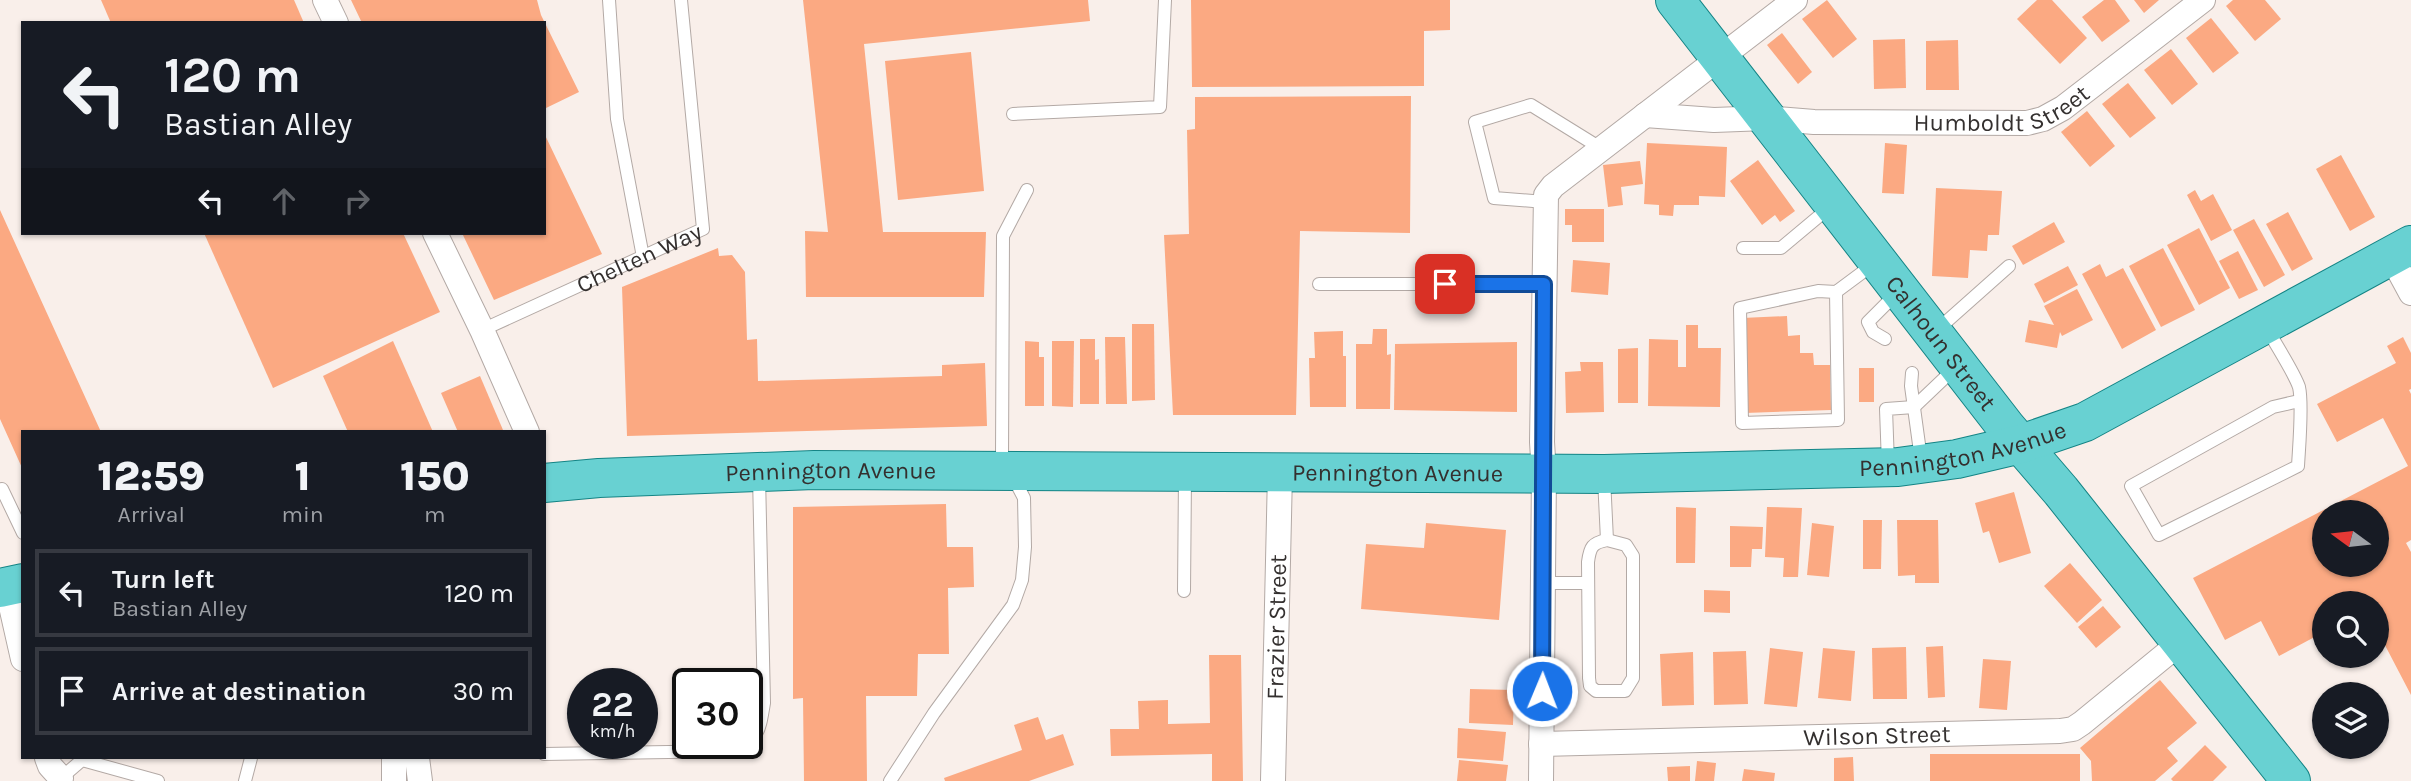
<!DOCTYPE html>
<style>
:root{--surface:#171b24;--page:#242831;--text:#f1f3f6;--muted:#9ea1a6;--line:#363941}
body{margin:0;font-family:Karla,sans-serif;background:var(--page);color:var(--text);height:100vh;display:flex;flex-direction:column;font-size:26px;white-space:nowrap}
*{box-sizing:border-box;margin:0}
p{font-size:23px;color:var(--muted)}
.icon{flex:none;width:38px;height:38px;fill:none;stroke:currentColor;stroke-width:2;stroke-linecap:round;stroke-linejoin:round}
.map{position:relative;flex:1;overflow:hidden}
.details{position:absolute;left:21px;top:430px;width:525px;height:329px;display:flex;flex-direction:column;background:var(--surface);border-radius:0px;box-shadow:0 2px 5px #0004}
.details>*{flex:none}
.guide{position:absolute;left:21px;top:21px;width:525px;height:214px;border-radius:0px;box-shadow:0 2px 5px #0004;background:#171b24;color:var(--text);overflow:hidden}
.needle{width:46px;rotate:285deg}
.tools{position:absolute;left:2312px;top:500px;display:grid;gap:14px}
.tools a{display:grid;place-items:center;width:77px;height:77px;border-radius:50%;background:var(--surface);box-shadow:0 2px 5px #0004;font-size:35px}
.speed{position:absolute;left:567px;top:668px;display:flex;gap:14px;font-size:35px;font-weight:700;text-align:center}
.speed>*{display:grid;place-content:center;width:91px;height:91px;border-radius:50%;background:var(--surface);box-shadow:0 2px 5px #0004;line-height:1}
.speed small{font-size:18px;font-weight:400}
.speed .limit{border:4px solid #111;border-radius:10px;background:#fff;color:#111}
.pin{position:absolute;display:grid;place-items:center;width:60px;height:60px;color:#fff;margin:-30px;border-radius:14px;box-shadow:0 4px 10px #0006}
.me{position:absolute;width:77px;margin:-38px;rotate:1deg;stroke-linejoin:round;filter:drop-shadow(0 0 5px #0008)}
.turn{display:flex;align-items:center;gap:24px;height:147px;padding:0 28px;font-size:32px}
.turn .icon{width:91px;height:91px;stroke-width:2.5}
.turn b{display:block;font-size:49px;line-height:60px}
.lanes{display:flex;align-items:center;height:66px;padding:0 28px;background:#0003;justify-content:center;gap:35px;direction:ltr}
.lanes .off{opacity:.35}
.eta{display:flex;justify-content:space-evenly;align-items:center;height:119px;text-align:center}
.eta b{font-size:42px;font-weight:800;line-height:49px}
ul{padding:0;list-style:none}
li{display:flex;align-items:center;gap:21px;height:88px;margin:0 14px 10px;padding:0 14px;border:4px solid var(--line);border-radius:0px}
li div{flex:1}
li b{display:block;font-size:26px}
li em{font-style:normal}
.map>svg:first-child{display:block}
.building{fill:#fba982;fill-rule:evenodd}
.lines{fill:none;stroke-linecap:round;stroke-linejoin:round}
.lane-casing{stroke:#b3a9a5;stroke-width:14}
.street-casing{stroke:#b3a9a5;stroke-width:26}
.primary-casing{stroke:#148485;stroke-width:40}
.lane{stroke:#fff;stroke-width:12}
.street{stroke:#fff;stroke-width:24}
.primary{stroke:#68d1d2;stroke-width:38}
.route-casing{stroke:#114b97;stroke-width:18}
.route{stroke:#1a73e8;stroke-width:12}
.labels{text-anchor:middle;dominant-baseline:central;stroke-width:5;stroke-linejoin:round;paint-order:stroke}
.street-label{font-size:24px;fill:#34302f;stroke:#f9efea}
</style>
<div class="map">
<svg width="2411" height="781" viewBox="0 0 2411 781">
<rect width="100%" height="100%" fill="#f9efea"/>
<g class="building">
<path d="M101,0H294L304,23H111Z"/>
<path d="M351,0H537L541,15L579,92L544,109V23H362Z"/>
<path d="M803,0H1088L1090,21L864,44L883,232H986L984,297H806L805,231L828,232Z"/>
<path d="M1191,0H1450V30L1424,31V86L1192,87Z"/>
<path d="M1827,0L1857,39L1833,58L1802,19Z"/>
<path d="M2037,0H2052L2087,38L2060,64L2017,19Z"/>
<path d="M2104,0H2115L2130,21L2102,42L2082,17Z"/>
<path d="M2134,0H2159L2144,13Z"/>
<path d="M2233,0H2265L2281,19L2255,41L2226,6Z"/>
<path d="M2211,18L2239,53L2213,73L2186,38Z"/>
<path d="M1782,33L1812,72L1798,84L1767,45Z"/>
<path d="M1905,39L1906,88L1874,89L1873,40Z"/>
<path d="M1958,40L1959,90H1926V41Z"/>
<path d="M2171,49L2198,84L2172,105L2144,70Z"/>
<path d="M971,52L984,191L898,200L885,61Z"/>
<path d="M2128,83L2156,118L2130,138L2102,104Z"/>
<path d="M1411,96L1410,233L1300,231L1296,415H1173L1164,235L1189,234L1187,130L1195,129V97Z"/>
<path d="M2087,111L2115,146L2090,167L2061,132Z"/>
<path d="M544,133L602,254L494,300L462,233H544Z"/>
<path d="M1647,143L1727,147L1725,197L1699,196V205H1674L1673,216L1659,215V205L1644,204Z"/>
<path d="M1885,143L1907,145L1904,194L1882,193Z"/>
<path d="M2341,155L2375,217L2350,231L2316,169Z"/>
<path d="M1758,160L1795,211L1780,222L1775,215L1762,225L1730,181Z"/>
<path d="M1640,161L1643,184L1621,187L1623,205L1608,207L1603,165Z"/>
<path d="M1936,188L2002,191L1999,235H1988L1987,251L1970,250L1968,278L1932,276Z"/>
<path d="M2195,190L2201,201L2213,194L2232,230L2211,241L2187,195Z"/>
<path d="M1565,209H1604V242H1572V225H1565Z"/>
<path d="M0,210L101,432H23V470L0,419Z"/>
<path d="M2288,212L2313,259L2292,271L2266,224Z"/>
<path d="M2254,219L2285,275L2264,287L2233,230Z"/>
<path d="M2054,222L2065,242L2023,265L2012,246Z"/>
<path d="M2199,228L2230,288L2199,305L2167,245Z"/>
<path d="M204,233H403L440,312L273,388Z"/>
<path d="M718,248L719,256L732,255L745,272L747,340L757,339L758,381L942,376V365L985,363L987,426L627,436L622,287Z"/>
<path d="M2163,248L2195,310L2161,327L2129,266Z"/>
<path d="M2238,251L2258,290L2239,299L2219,261Z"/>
<path d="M1573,260L1610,263L1608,295L1571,292Z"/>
<path d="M2100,264L2106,277L2123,268L2156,330L2122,349L2082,274Z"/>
<path d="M2068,266L2078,285L2044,303L2034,284Z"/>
<path d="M2077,289L2093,320L2062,336L2060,332L2057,348L2025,342L2029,320L2054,325L2044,306Z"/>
<path d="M1787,316L1788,336L1800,335V353H1813L1814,365H1830L1831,410L1745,413L1742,318Z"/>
<path d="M1132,324H1154L1155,400L1132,401Z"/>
<path d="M1686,325H1698V348H1721L1720,407L1648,406L1649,339L1678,340V367H1686Z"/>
<path d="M1373,329H1387V355L1391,354L1390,409H1356V344H1372Z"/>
<path d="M1343,331V356H1346V407H1310L1309,358H1315L1314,332Z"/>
<path d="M1105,337H1125L1127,404H1106Z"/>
<path d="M2403,337L2411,353V389L2409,390L2411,394V540L2406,543L2411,552V695L2376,628V604H2324V632L2279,656L2261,621L2225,640L2193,578L2408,466L2383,418L2337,442L2317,404L2396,363L2387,346ZM2324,513H2376V565H2324Z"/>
<path d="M1080,339H1095V360L1099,359V404H1080Z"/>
<path d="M393,341L433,432H348L323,376Z"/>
<path d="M1025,341L1039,342V357H1044V406H1025Z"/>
<path d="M1052,341H1074L1073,407L1052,406Z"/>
<path d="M1517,342V412L1394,410L1395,344Z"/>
<path d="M1638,348V403H1618V349Z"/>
<path d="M1580,362H1603L1604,412L1566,413L1565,372L1581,371Z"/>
<rect x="1859" y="368" width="15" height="34"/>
<path d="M480,376L503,430L497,432H458L441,393Z"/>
<path d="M2014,492L2031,553L1999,563L1989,531L1983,533L1975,503Z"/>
<path d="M946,504L947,547H973L974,587L948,588L949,654H918L917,696H866L867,781H804L803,698L793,699V507Z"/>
<path d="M1676,507L1696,508L1695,563H1676Z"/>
<path d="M1767,507L1802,508L1798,577H1783L1784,558L1765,557Z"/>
<path d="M1863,520H1882L1881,569H1863Z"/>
<path d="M1897,520H1938L1939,583H1915V575L1898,576Z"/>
<path d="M1426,523L1506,530L1499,620L1361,609L1366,544L1424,548Z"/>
<path d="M1812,523L1834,526L1829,577L1807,575Z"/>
<path d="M1730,526L1763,527L1762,549H1752L1751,567H1730Z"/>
<path d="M2070,563L2102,600L2077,623L2044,586Z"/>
<path d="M1704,590L1730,591V613L1704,612Z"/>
<path d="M2103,606L2121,627L2096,648L2078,627Z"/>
<path d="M1943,646L1945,697L1928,698L1926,647Z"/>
<path d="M1906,647L1907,699H1873L1872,648Z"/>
<path d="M1770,648L1803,652L1797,707L1764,704Z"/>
<path d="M1823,648L1855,651L1851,701L1818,698Z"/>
<path d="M1746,651L1748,704L1714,705L1713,652Z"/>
<path d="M1693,652L1694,705L1662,706L1660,654Z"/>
<path d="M1209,655H1241L1243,781H1212V754L1111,756L1110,729H1139L1138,701L1168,700V724L1210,723Z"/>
<path d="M1983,659L2011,661L2007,710L1979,708Z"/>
<path d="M2160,680L2197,723L2167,748L2178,761L2155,781H2092L2091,761L2080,748Z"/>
<path d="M1470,689L1514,690L1513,725L1469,723Z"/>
<path d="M1038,717L1046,740L1063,734L1074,765L1029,781H945L944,778L1022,750L1014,725Z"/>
<path d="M1458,728L1506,732L1503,761L1457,758Z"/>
<path d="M2205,745L2227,767L2213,781H2173L2171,779Z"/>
<rect x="1930" y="754" width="150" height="27"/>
<path d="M1853,757L1854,781H1834V758Z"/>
<path d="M1459,760L1508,765L1506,781H1457Z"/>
<path d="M1697,761L1716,763L1714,781H1695Z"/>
<path d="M1690,766V781H1668L1667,767Z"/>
<path d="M1744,769L1775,773L1774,781H1742Z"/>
</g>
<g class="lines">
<g class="lane-casing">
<g id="lane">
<path d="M609,0L617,119L643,257"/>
<path d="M1013,114L1160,107L1165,0"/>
<path d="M1545,202L1494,198L1475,122L1531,105L1602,149"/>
<path d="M1743,248H1781L1830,207"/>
<path d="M1319,284H1544"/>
<path d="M1836,292L1838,420L1742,423L1740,308L1818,291L1836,292L1875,263"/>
<path d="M2267,328C2275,344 2294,372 2299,387C2303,404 2299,447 2298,466L2159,535L2131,486L2273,407L2299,401"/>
<path id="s1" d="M482,330L703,229L681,0"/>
<path d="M1937,330L2009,266"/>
<path d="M1885,339L1873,332L1868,322L1898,292"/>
<path d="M1912,373L1911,386L1921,459"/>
<path d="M1888,464L1886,409L1914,407L1954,369"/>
<path d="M1604,478L1607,540"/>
<path d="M2,489L23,533"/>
<path d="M1607,540L1626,545L1633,556V678L1625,691H1596L1590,686L1589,678L1588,562C1590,547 1592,543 1607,540Z"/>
<path d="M1543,583H1588"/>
<path d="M1184,591L1185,477"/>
<path d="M544,754L731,751C759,739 759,733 764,703L759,476"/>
<path d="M61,778L82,760L158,781"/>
<path d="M245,781L251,758"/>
<path d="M890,781L934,713L1013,605L1022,580L1025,547L1024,498L1002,456L1003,236L1027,190"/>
</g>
</g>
<g class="street-casing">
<g id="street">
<path d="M325,0L336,23"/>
<path id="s2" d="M1645,115L1714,120L1766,118L1814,122L2027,123L2043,119L2063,108L2203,0"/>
<path d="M435,233L482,330L527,432"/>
<path d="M2391,256L2411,293"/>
<path d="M4,587L11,606L23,659"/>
<path id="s3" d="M1541,744L2060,731L2073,729L2082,723L2181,642"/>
<path d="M47,758L50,766L61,778"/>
<path d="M394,758V781"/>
<path d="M417,758L420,781"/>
<path id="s4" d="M1273,781L1280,473"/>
<path d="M1541,781L1544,474L1542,442L1546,195L1553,186L1795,0"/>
</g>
</g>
<g class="primary-casing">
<g id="primary">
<path id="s5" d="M1675,0L2006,427L2061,491L2291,781"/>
<path id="s6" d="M544,483L599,478L814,470L1604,474L1898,467L1957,459L2021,444L2085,422L2411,245"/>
<path d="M0,588L23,583"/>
</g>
</g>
<use href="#lane" class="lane"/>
<use href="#street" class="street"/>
<use href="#primary" class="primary"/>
</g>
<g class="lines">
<g class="route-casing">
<path id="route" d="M1445,284H1544L1542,691"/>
</g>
<use href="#route" class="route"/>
</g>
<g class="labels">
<g class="street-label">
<text stroke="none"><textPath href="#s2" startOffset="360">Humboldt Street</textPath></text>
<text stroke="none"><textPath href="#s1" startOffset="173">Chelten Way</textPath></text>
<text stroke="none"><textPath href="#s5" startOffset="434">Calhoun Street</textPath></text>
<text stroke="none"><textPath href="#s6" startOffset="1421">Pennington Avenue</textPath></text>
<text stroke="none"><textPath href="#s6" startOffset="287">Pennington Avenue</textPath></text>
<text stroke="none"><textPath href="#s6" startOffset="854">Pennington Avenue</textPath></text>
<text stroke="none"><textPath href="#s4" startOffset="154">Frazier Street</textPath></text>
<text stroke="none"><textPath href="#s3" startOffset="336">Wilson Street</textPath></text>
</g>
</g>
</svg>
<div class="tools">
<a><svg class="needle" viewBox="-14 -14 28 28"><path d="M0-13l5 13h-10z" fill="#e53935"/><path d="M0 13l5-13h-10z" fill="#9ea1a6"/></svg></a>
<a><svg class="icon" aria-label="search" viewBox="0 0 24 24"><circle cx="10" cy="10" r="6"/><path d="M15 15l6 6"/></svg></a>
<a><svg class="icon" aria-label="layers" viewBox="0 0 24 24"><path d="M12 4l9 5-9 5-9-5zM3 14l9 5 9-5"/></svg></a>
</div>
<div class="speed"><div>22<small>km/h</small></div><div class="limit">30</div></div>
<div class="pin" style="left:1445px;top:284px;background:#d93025"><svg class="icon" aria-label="arrive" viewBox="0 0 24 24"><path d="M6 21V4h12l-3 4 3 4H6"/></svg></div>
<svg class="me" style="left:1542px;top:691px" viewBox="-20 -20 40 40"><circle r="17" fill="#1a73e8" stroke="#fff" stroke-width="3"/><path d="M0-11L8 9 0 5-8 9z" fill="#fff"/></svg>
<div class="guide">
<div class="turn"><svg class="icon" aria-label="left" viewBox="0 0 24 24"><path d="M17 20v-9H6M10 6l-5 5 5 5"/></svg><div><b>120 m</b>Bastian Alley</div></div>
<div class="lanes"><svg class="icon" aria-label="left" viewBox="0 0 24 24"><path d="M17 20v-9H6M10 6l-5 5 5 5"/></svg><svg class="icon off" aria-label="ahead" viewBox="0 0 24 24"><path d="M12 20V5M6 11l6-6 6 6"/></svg><svg class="icon off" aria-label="right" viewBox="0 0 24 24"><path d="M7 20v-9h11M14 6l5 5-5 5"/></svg></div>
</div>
<section class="details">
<div class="eta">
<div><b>12:59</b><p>Arrival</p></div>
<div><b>1</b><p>min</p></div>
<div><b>150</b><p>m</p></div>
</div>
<ul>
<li><svg class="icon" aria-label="left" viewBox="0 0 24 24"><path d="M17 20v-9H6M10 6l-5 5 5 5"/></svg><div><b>Turn left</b><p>Bastian Alley</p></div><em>120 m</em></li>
<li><svg class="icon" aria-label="arrive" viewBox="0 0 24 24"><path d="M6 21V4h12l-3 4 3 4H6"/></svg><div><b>Arrive at destination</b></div><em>30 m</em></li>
</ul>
</section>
</div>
